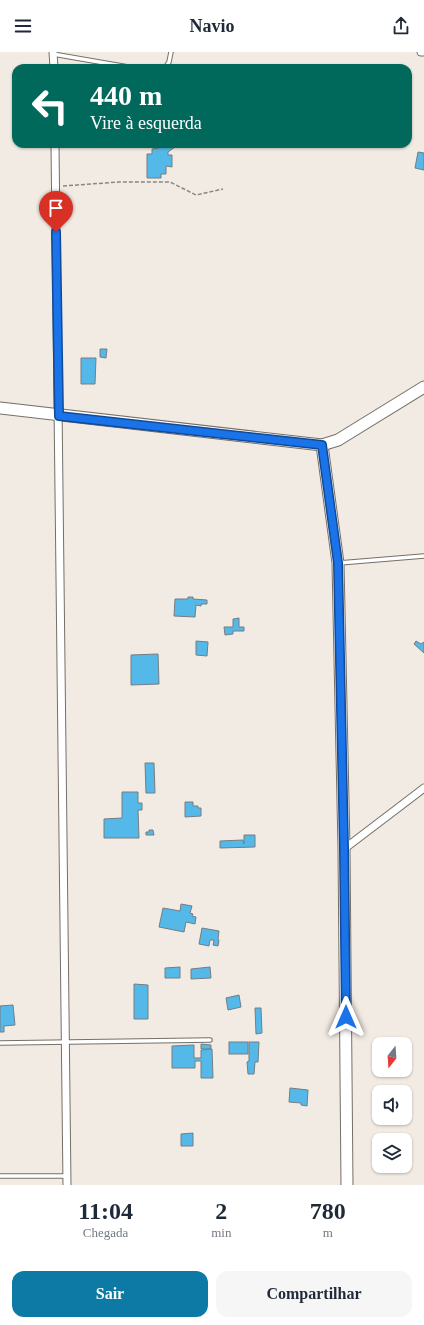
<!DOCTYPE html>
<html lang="pt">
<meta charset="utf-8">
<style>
:root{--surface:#fff;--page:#f6f6f7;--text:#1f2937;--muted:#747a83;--accent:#0c7aa4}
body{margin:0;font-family:"Times New Roman",serif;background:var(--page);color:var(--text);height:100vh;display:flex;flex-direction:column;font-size:15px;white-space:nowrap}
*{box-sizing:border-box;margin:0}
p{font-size:13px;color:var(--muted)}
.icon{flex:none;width:22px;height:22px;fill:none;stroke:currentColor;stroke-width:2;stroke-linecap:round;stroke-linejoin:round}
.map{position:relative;height:1133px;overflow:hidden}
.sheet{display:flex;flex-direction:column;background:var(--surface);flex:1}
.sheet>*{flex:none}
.top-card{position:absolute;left:12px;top:12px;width:400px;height:84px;border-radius:12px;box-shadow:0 1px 3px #0004;background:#00695c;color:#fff;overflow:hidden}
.needle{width:26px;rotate:197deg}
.buttons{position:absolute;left:372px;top:985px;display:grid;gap:8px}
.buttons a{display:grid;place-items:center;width:40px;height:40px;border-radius:8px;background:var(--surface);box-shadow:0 1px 3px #0004;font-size:20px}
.pin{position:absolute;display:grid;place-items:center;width:34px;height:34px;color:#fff;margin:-41px -17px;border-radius:50% 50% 50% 0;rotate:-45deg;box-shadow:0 0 4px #0007}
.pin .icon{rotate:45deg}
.me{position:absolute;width:44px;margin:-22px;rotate:0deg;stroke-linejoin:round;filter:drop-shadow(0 0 3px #0008)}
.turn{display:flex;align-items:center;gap:14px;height:84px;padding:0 12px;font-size:18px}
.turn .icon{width:52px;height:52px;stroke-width:2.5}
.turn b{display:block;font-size:28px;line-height:34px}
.eta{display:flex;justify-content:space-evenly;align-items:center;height:68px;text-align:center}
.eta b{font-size:24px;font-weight:600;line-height:28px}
.primary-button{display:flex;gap:8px;margin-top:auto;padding:8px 12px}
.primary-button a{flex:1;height:46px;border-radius:12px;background:var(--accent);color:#fff;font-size:16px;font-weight:600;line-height:46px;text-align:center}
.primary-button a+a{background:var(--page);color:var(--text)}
header{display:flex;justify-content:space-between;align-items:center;height:52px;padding:0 12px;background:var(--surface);font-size:18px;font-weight:600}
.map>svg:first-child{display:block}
.building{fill:#54b9e8;stroke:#757d82}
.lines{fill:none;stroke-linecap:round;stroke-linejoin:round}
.lane-casing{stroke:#756f68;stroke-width:5.5}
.street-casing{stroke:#756f68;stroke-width:9}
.secondary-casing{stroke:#756f68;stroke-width:13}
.path{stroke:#8b8681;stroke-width:1.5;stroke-dasharray:4 2;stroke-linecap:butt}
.lane{stroke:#fff;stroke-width:3.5}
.street{stroke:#fff;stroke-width:7}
.secondary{stroke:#fff;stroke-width:11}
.route-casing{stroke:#114b97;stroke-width:10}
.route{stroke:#1a73e8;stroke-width:7}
</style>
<header><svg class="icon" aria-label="menu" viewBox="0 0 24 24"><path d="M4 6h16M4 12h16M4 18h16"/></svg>Navio<svg class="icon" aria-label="share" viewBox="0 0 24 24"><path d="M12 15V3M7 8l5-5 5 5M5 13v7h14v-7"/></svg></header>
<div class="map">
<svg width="424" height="1133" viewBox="0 0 424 1133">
<rect width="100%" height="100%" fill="#f2ebe3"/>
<g class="building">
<path d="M155,92H175V95L168,100V103H172V115L166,114V122H161V126H147V102H152V97L159,96Z"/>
<path d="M418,100L424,101V118L415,116Z"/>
<path d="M100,297H107L106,306L100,305Z"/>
<path d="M81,306H96L95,332H81Z"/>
<path d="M188,545H193V547L207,548V552H201V554L196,553L195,565L174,564L175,547H188Z"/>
<path d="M239,566V575H244V579H233V582L225,583L224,575H233V567Z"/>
<path d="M196,589L208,590L207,604L196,603Z"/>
<path d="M416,589L421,592L424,590V601L414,592Z"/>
<path d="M158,602L159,632L131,633V603Z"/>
<path d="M145,711H154L155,741H146Z"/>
<path d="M122,740H138V751H142V758H138L139,786H104V767L122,766Z"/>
<path d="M185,750H193V754H198V756H201V764L185,765Z"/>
<path d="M149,778H153L154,783H146V780H149Z"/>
<path d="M244,783H255V795L220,796V789L243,788L244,792Z"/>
<path d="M181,852L192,854L190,861L193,862L192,864L196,865L195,872L186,870L184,880L159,875L163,856L180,859Z"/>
<path d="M202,876L219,879L218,887L219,888L218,894L213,893L214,888H210L209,894L199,892Z"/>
<path d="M180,915V926H165V916Z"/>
<path d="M210,915L211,926L191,927V917Z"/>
<path d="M134,932L148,933V967H134Z"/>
<path d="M239,943L241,955L228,958L226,946Z"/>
<path d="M13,953L15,973L4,974V980H0V954Z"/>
<path d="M255,956H261L262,981L256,982Z"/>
<rect x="229" y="990" width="19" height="12"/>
<path d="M249,990H259L258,1010H255L254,1022H248L247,1010L249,1009Z"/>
<path d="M201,992L211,993V997H201Z"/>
<path d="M194,993V1006H201V998L212,997L213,1026H201V1009H195V1016H172V994Z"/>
<path d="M290,1036L308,1038L307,1054L301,1053V1051L289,1050Z"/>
<path d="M193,1081V1094H181V1082Z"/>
</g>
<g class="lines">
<g class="lane-casing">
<g id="lane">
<path d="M53,2L134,16"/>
<path d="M165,16L169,10L171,0"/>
<path d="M339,511L424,504"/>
<path d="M0,991L210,988"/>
<path d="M0,1124H67"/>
</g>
</g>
<g class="street-casing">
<g id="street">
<path d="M53,0L54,16"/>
<path d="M421,0H424"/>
<path d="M55,92L67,1133"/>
<path d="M344,797L424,736"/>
</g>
</g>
<g class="secondary-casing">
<g id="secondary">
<path d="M0,356L322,393L338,388L424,335"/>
<path d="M322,393L338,511L344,797L347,1133"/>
</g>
</g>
<path class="path" d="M63,134L119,130H170L196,143L223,137"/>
<use href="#lane" class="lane"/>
<use href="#street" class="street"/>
<use href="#secondary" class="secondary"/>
</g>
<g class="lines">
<g class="route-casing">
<path id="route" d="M56,180L59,364L322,393L338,511L344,797L346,965"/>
</g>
<use href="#route" class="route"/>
</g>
</svg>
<div class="buttons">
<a><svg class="needle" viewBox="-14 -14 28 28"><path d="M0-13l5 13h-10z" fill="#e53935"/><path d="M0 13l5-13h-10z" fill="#747a83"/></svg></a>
<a><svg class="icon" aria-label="sound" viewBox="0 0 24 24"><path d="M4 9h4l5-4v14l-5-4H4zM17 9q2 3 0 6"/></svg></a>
<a><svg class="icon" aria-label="layers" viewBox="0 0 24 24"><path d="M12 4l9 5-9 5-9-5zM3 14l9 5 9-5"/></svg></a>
</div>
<div class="pin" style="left:56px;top:180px;background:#d93025"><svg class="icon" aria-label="arrive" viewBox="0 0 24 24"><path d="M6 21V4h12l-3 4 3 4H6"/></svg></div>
<svg class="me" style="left:346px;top:965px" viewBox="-20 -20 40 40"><path d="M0-17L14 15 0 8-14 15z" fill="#1a73e8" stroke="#fff" stroke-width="4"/></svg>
<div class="top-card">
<div class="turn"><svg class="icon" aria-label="left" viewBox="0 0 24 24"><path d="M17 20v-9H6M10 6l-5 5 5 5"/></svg><div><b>440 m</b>Vire à esquerda</div></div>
</div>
</div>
<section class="sheet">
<div class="eta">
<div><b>11:04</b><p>Chegada</p></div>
<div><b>2</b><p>min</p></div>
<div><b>780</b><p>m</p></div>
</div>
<div class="primary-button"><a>Sair</a><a>Compartilhar</a></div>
</section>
